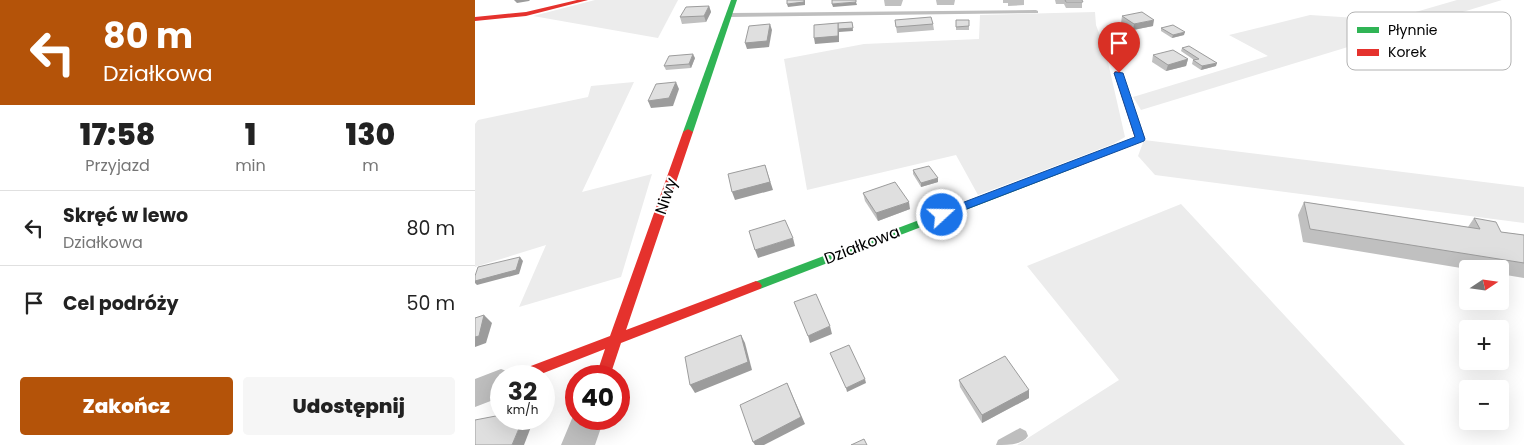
<!DOCTYPE html>
<html lang="pl">
<meta charset="utf-8">
<style>
:root{--surface:#fff;--page:#f6f6f6;--text:#222;--muted:#767676;--line:#e0e0e0;--accent:#b45309}
body{margin:0;font-family:Poppins,sans-serif;background:var(--page);color:var(--text);height:100vh;display:flex;flex-direction:column;font-size:19px;white-space:nowrap}
*{box-sizing:border-box;margin:0}
p{font-size:16px;color:var(--muted)}
.icon{flex:none;width:28px;height:28px;fill:none;stroke:currentColor;stroke-width:2;stroke-linecap:round;stroke-linejoin:round}
.map{position:relative;flex:1;overflow:hidden}
.details{display:flex;flex-direction:column;background:var(--surface);width:475px}
.details>*{flex:none}
.hud{background:#b45309;color:#fff;overflow:hidden}
.needle{width:32px;rotate:77deg}
.controls{position:absolute;left:984px;top:260px;display:grid;gap:10px}
.controls a{display:grid;place-items:center;width:50px;height:50px;border-radius:5px;background:var(--surface);box-shadow:0 5px 20px #0002;font-size:25px}
.speed{position:absolute;left:15px;top:365px;display:flex;gap:10px;font-size:25px;font-weight:700;text-align:center}
.speed>*{display:grid;place-content:center;width:65px;height:65px;border-radius:50%;background:var(--surface);box-shadow:0 5px 20px #0002;line-height:1}
.speed small{font-size:12px;font-weight:400}
.speed .limit{border:8px solid #d22;background:#fff;color:#111}
.pin{position:absolute;display:grid;place-items:center;width:42px;height:42px;color:#fff;margin:-51px -21px;border-radius:50% 50% 50% 0;rotate:-45deg;box-shadow:0 0 5px #0007}
.pin .icon{rotate:45deg}
.me{position:absolute;width:55px;margin:-28px;rotate:69deg;stroke-linejoin:round;filter:drop-shadow(0 0 4px #0008)}
.turn{display:flex;align-items:center;gap:18px;height:105px;padding:0 20px;font-size:22px}
.turn .icon{width:65px;height:65px;stroke-width:2.5}
.turn b{display:block;font-size:35px;line-height:42px}
.eta{display:flex;justify-content:space-evenly;align-items:center;height:85px;text-align:center}
.eta b{font-size:30px;font-weight:800;line-height:35px}
.button{display:flex;gap:10px;margin-top:auto;padding:10px 20px}
.button a{flex:1;height:58px;border-radius:5px;background:var(--accent);color:#fff;font-size:20px;font-weight:800;line-height:58px;text-align:center}
.button a+a{background:var(--page);color:var(--text)}
ul{padding:0;list-style:none}
li{display:flex;align-items:center;gap:15px;height:75px;padding:0 20px;border-top:1px solid var(--line)}
li div{flex:1}
li b{display:block;font-size:19px}
li em{font-style:normal}
main{display:flex;flex:1;min-height:0}
.map>svg:first-child{display:block}
.green{fill:#ececec}
.lines{fill:none;stroke-linecap:round;stroke-linejoin:round}
.lane{fill:#bebebe;fill-rule:evenodd}
.street{fill:#bebebe;fill-rule:evenodd}
.fast{fill:#30b455;fill-rule:evenodd}
.jam{fill:#e5322d;fill-rule:evenodd}
.wall{fill:#c0c0c0}
.shaded-wall{fill:#9c9c9c}
.building{fill:#dfdfdf;stroke:#9c9c9c}
.route{fill:#1a73e8;stroke:#114b97}
.labels{text-anchor:middle;dominant-baseline:central;stroke-width:4;stroke-linejoin:round;paint-order:stroke}
.street-label{font-size:16px;fill:#000;stroke:#fff}
.key{fill:#fff;stroke:#b2b2b2;stroke-width:1}
.key-label{font-size:14px;fill:#000}
</style>
<main>
<section class="details">
<div class="hud">
<div class="turn"><svg class="icon" aria-label="left" viewBox="0 0 24 24"><path d="M17 20v-9H6M10 6l-5 5 5 5"/></svg><div><b>80 m</b>Działkowa</div></div>
</div>
<div class="eta">
<div><b>17:58</b><p>Przyjazd</p></div>
<div><b>1</b><p>min</p></div>
<div><b>130</b><p>m</p></div>
</div>
<ul>
<li><svg class="icon" aria-label="left" viewBox="0 0 24 24"><path d="M17 20v-9H6M10 6l-5 5 5 5"/></svg><div><b>Skręć w lewo</b><p>Działkowa</p></div><em>80 m</em></li>
<li><svg class="icon" aria-label="arrive" viewBox="0 0 24 24"><path d="M6 21V4h12l-3 4 3 4H6"/></svg><div><b>Cel podróży</b></div><em>50 m</em></li>
</ul>
<div class="button"><a>Zakończ</a><a>Udostępnij</a></div>
</section>
<div class="map">
<svg width="1049" height="445" viewBox="0 0 1049 445">
<rect width="100%" height="100%" fill="#fff"/>
<g class="green">
<path d="M120,0H203L183,38L58,16Z"/>
<path d="M982,0H1027L666,110L658,97L793,56L754,35L835,15L913,20Z"/>
<path d="M620,12L621,25L630,49L650,137L638,144L503,195L481,155L332,190L309,59L389,44L504,39L505,15Z"/>
<path d="M159,82L107,192L177,174L146,277L44,307L71,245L0,267V124L3,120L113,97L116,86Z"/>
<path d="M669,140L1049,187V223L680,175L663,156Z"/>
<path d="M706,204L733,233L930,445H542L644,380L552,266Z"/>
</g>
<g class="lines">
<g class="lane">
<path d="M561,10L563,11V13L254,17L251,15L254,13Z"/>
<path d="M545,428L551,431L553,436C547,445 533,445 521,445L523,440Z"/>
</g>
<g class="street">
<path d="M26,369L37,373L38,376H26V397L0,407V379Z"/>
<path d="M101,409V419H129L120,445H86Z"/>
</g>
<g class="fast">
<path d="M256,0H262L218,132L213,135L210,134L208,132Z"/>
<path d="M598,162L603,165L602,167L285,289H277L275,286L277,283Z"/>
</g>
<g class="jam">
<path d="M102,0H113L51,16L0,21V17L51,12Z"/>
<path d="M640,71L647,73L670,139L602,167H594L593,165L594,163L660,138L639,73Z"/>
<path d="M213,129L218,132L151,330L281,281L285,283L287,286L285,289L146,343L135,376H121L130,349L61,376H38L40,372L135,336L208,132Z"/>
</g>
</g>
<g class="wall">
<path d="M409,0H428L426,6H410Z"/>
<path d="M461,0H480L479,5H462Z"/>
<path d="M528,0H549V5L533,6V3H528Z"/>
<path d="M580,0H607V8H591L589,4H581Z"/>
<path d="M234,6L236,12L231,22L207,24L205,17Z"/>
<path d="M647,16L678,26L658,30L646,23Z"/>
<path d="M420,20L458,24L459,30L422,33Z"/>
<rect x="481" y="20" width="13" height="10"/>
<path d="M686,28L709,35L697,38L686,31Z"/>
<path d="M707,48L741,66L726,70L717,64L718,60H719L706,51Z"/>
<path d="M678,55L713,59L711,66L691,71L677,62Z"/>
<path d="M220,58L216,68L191,70L189,66Z"/>
<path d="M438,170L463,182L446,187L438,174Z"/>
<path d="M388,193L435,209L403,221L390,201Z"/>
<path d="M829,202L993,227L999,218L1026,232L1049,235V278L1025,274V269H992L828,242L823,215Z"/>
<path d="M484,380L554,390V398L507,423L485,387Z"/>
</g>
<g class="shaded-wall">
<path d="M39,0H55L54,1L42,3Z"/>
<path d="M330,0V5L313,7L312,4Z"/>
<path d="M381,2L382,5L358,7L357,4Z"/>
<path d="M234,6L236,12L231,22L229,16Z"/>
<path d="M679,20L678,26L658,30L659,24Z"/>
<path d="M377,22L378,31L364,32V42L340,44L339,38L363,23Z"/>
<path d="M295,24L297,30L294,47L272,49L270,43Z"/>
<path d="M710,32L709,35L697,38L698,35Z"/>
<path d="M218,54L220,58L216,68L214,64Z"/>
<path d="M713,59L711,66L691,71L693,65Z"/>
<path d="M742,63L741,66L726,70L727,66Z"/>
<path d="M201,82L204,89L198,106L176,108L173,101Z"/>
<path d="M290,165L298,190L260,200L257,192Z"/>
<path d="M463,178V182L446,187V183Z"/>
<path d="M434,202L435,209L403,221L401,213Z"/>
<path d="M318,238L320,246L283,258L280,250Z"/>
<path d="M45,257L48,261L44,274L2,285L0,283V281Z"/>
<path d="M9,315L17,323L11,343L0,347V337Z"/>
<path d="M355,326L357,334L335,343L333,336Z"/>
<path d="M266,335L270,343L277,370L220,393L215,385Z"/>
<path d="M390,379L391,383L372,392L371,388Z"/>
<path d="M312,383L330,424L289,445H280L278,442Z"/>
<path d="M554,390V398L507,423V415Z"/>
<path d="M48,419H59L49,445H37Z"/>
</g>
<g class="building">
<path d="M312,0H329V2L312,4Z"/>
<path d="M357,0H381V2L357,4Z"/>
<path d="M590,0H607L608,2H591Z"/>
<path d="M234,6L229,16L205,17L211,7Z"/>
<path d="M667,12L679,20L659,24L647,16Z"/>
<path d="M456,17L458,24L421,27L420,20Z"/>
<path d="M481,20H494V26L481,27Z"/>
<path d="M377,22L378,28L363,29V23Z"/>
<path d="M363,23V36L339,38V25Z"/>
<path d="M295,24L292,41L270,43L274,26Z"/>
<path d="M698,25L710,32L698,35L686,28Z"/>
<path d="M714,46L742,63L727,66L718,60L724,59L707,48Z"/>
<path d="M698,50L713,59L693,65L678,55Z"/>
<path d="M218,54L214,64L189,66L194,56Z"/>
<path d="M201,82L194,98L173,101L181,84Z"/>
<path d="M290,165L295,182L257,192L253,174Z"/>
<path d="M454,166L463,178L446,183L438,170Z"/>
<path d="M420,182L434,202L401,213L388,193Z"/>
<path d="M829,202L1005,229L999,218L1021,222L1026,232L1049,235V263L835,229Z"/>
<path d="M310,220L318,238L280,250L274,231Z"/>
<path d="M45,257L41,270L0,281V276L3,267Z"/>
<path d="M341,294L355,326L333,336L319,302Z"/>
<path d="M9,315L4,336L0,337V318Z"/>
<path d="M266,335L273,362L215,385L210,357Z"/>
<path d="M374,345L390,379L371,388L355,353Z"/>
<path d="M530,356L554,390L507,415L484,380Z"/>
<path d="M312,383L326,417L278,442L265,405Z"/>
<path d="M26,415V419H48L37,445H0V420Z"/>
<path d="M389,439L392,445H376Z"/>
</g>
<path class="route" d="M641,72L648,73L670,139L669,141L471,217H463L461,215L463,212L660,137L639,73Z"/>
<g class="labels">
<g class="street-label">
<text transform="translate(191 196) rotate(-71)">Niwy</text>
<text transform="translate(387 245) rotate(-21)">Działkowa</text>
</g>
</g>
<rect x="872" y="12" width="164" height="58" rx="8" class="key"/>
<rect x="882" y="27" width="22" height="6" fill="#30b455"/>
<rect x="882" y="49" width="22" height="7" fill="#e5322d"/>
<g class="key-label">
<text x="913" y="35">Płynnie</text>
<text x="913" y="57">Korek</text>
</g>
</svg>
<div class="controls">
<a><svg class="needle" viewBox="-14 -14 28 28"><path d="M0-13l5 13h-10z" fill="#e53935"/><path d="M0 13l5-13h-10z" fill="#767676"/></svg></a>
<a>+</a>
<a>−</a>
</div>
<div class="speed"><div>32<small>km/h</small></div><div class="limit">40</div></div>
<div class="pin" style="left:644px;top:73px;background:#d93025"><svg class="icon" aria-label="arrive" viewBox="0 0 24 24"><path d="M6 21V4h12l-3 4 3 4H6"/></svg></div>
<svg class="me" style="left:467px;top:215px" viewBox="-20 -20 40 40"><circle r="17" fill="#1a73e8" stroke="#fff" stroke-width="3"/><path d="M0-11L8 9 0 5-8 9z" fill="#fff"/></svg>
</div>
</main>
